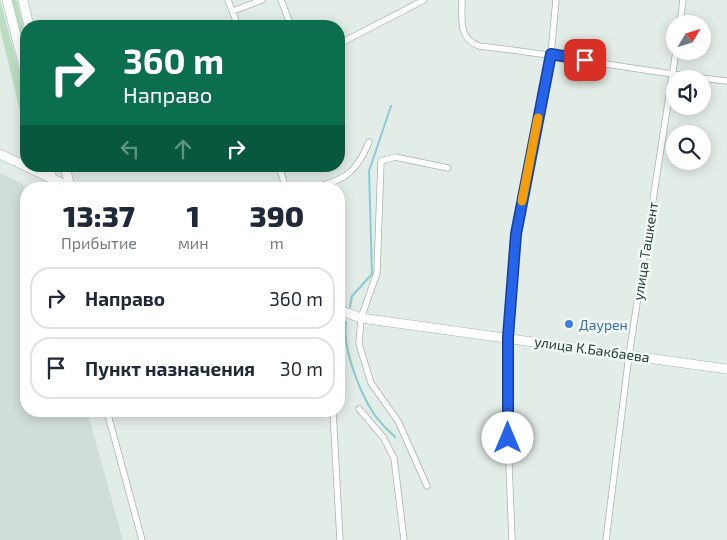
<!DOCTYPE html>
<html lang="ru">
<meta charset="utf-8">
<style>
:root{--surface:#fff;--page:#f6f6f7;--text:#1f2937;--muted:#747a83;--line:#e0e1e3}
body{margin:0;font-family:"Exo 2",sans-serif;background:var(--page);color:var(--text);height:100vh;display:flex;flex-direction:column;font-size:19px;white-space:nowrap}
*{box-sizing:border-box;margin:0}
p{font-size:16px;color:var(--muted)}
.icon{flex:none;width:28px;height:28px;fill:none;stroke:currentColor;stroke-width:2;stroke-linecap:round;stroke-linejoin:round}
.map{position:relative;flex:1;overflow:hidden}
.drawer{position:absolute;left:20px;top:182px;width:325px;height:235px;display:flex;flex-direction:column;background:var(--surface);border-radius:20px;box-shadow:0 2px 12px #0003}
.drawer>*{flex:none}
.guide{position:absolute;left:20px;top:20px;width:325px;height:152px;border-radius:20px;box-shadow:0 2px 12px #0003;background:#0b6e4f;color:#fff;overflow:hidden}
.needle{width:32px;rotate:52deg}
.buttons{position:absolute;left:666px;top:15px;display:grid;gap:10px}
.buttons a{display:grid;place-items:center;width:45px;height:45px;border-radius:50%;background:var(--surface);box-shadow:0 2px 12px #0003;font-size:25px}
.pin{position:absolute;display:grid;place-items:center;width:42px;height:42px;color:#fff;margin:-21px;border-radius:10px;box-shadow:0 2px 8px #0006}
.me{position:absolute;width:55px;margin:-28px;rotate:0deg;stroke-linejoin:round;filter:drop-shadow(0 0 4px #0008)}
.turn{display:flex;align-items:center;gap:18px;height:105px;padding:0 20px;font-size:22px}
.turn .icon{width:65px;height:65px;stroke-width:2.5}
.turn b{display:block;font-size:35px;line-height:42px}
.lanes{display:flex;align-items:center;height:48px;padding:0 20px;background:#0003;justify-content:center;gap:25px;direction:ltr}
.lanes .off{opacity:.35}
.eta{display:flex;justify-content:space-evenly;align-items:center;height:85px;text-align:center}
.eta b{font-size:30px;font-weight:800;line-height:35px}
ul{padding:0;list-style:none}
li{display:flex;align-items:center;gap:15px;height:62px;margin:0 10px 8px;padding:0 10px;border:2px solid var(--line);border-radius:20px}
li div{flex:1}
li b{display:block;font-size:19px}
li em{font-style:normal}
.map>svg:first-child{display:block}
.built{fill:#d1ddd7}
.green{fill:#bbdec3}
.lines{fill:none;stroke-linecap:round;stroke-linejoin:round}
.stream{stroke:#8acad2;stroke-width:2}
.street-casing{stroke:#a5b5af;stroke-width:7}
.secondary-casing{stroke:#a1b9af;stroke-width:10}
.street{stroke:#fff;stroke-width:5.5}
.secondary{stroke:#fff;stroke-width:9}
.route-casing{stroke:#184099;stroke-width:12}
.route{stroke:#2563eb;stroke-width:9}
.slow{stroke:#f59e0b;stroke-width:9}
.shop-dot{fill:#3f7fe0;stroke:#f3f9f6;stroke-width:2}
.labels{text-anchor:middle;dominant-baseline:central;stroke-width:5;stroke-linejoin:round;paint-order:stroke}
.street-label{font-size:14px;fill:#223e36;stroke:#f3f9f6}
.shop-label{font-size:14px;fill:#366cbe;stroke:#f3f9f6;text-anchor:start}
</style>
<div class="map">
<svg width="727" height="540" viewBox="0 0 727 540">
<rect width="100%" height="100%" fill="#e3ede8"/>
<path class="built" d="M0,173L23,184L26,196V411H87L123,540H0Z"/>
<g class="green">
<path d="M0,0L26,97V136L0,29Z"/>
<path d="M12,0H17L26,37V58Z"/>
</g>
<g class="lines">
<g class="stream">
<path d="M350,307L352,296L372,274L369,171L391,106"/>
<path d="M346,322C342,348 360,393 374,414C380,423 388,430 395,437"/>
</g>
<g class="street-casing">
<g id="street">
<path d="M228,0L238,26"/>
<path d="M281,0L291,26"/>
<path d="M462,0C462,20 458,38 479,46C562,55 644,72 727,81"/>
<path d="M233,11L262,0"/>
<path d="M680,24L683,0"/>
<path d="M339,44L424,0"/>
<path d="M279,166L286,189"/>
<path d="M306,189C341,182 355,176 369,142"/>
<path d="M359,409L383,437L394,458L404,540"/>
<path d="M107,411L142,540"/>
<path d="M333,411L340,540"/>
<path d="M427,486L398,421L371,383L359,344L361,318L377,273L381,161L395,157L448,168"/>
<path d="M512,540L508,439V337L516,234L551,54L556,0"/>
<path d="M606,540L629,355L676,51"/>
</g>
</g>
<g class="secondary-casing">
<g id="secondary">
<path d="M7,0L26,75"/>
<path d="M23,0L29,26"/>
<path d="M0,154L74,189"/>
<path d="M49,166L52,179"/>
<path d="M65,166L70,187"/>
<path d="M339,310L361,318L727,369"/>
</g>
</g>
<use href="#street" class="street"/>
<use href="#secondary" class="secondary"/>
</g>
<g class="lines">
<g class="route-casing">
<path id="route" d="M508,438V337L516,234L551,54L585,60"/>
</g>
<use href="#route" class="route"/>
<path class="slow" d="M522,201L538,118"/>
</g>
<circle class="shop-dot" cx="569" cy="324" r="5"/>
<g class="labels">
<g class="street-label">
<text transform="translate(645 251) rotate(-81)">улица Ташкент</text>
<text transform="translate(592 349) rotate(8)">улица К.Бакбаева</text>
</g>
<g class="shop-label">
<text x="579" y="324">Даурен</text>
</g>
</g>
</svg>
<div class="buttons">
<a><svg class="needle" viewBox="-14 -14 28 28"><path d="M0-13l5 13h-10z" fill="#e53935"/><path d="M0 13l5-13h-10z" fill="#747a83"/></svg></a>
<a><svg class="icon" aria-label="sound" viewBox="0 0 24 24"><path d="M4 9h4l5-4v14l-5-4H4zM17 9q2 3 0 6"/></svg></a>
<a><svg class="icon" aria-label="search" viewBox="0 0 24 24"><circle cx="10" cy="10" r="6"/><path d="M15 15l6 6"/></svg></a>
</div>
<div class="pin" style="left:585px;top:60px;background:#d93025"><svg class="icon" aria-label="arrive" viewBox="0 0 24 24"><path d="M6 21V4h12l-3 4 3 4H6"/></svg></div>
<svg class="me" style="left:508px;top:438px" viewBox="-20 -20 40 40"><circle r="19" fill="#fff"/><path d="M0-13L10 11 0 6-10 11z" fill="#2563eb"/></svg>
<div class="guide">
<div class="turn"><svg class="icon" aria-label="right" viewBox="0 0 24 24"><path d="M7 20v-9h11M14 6l5 5-5 5"/></svg><div><b>360 m</b>Направо</div></div>
<div class="lanes"><svg class="icon off" aria-label="left" viewBox="0 0 24 24"><path d="M17 20v-9H6M10 6l-5 5 5 5"/></svg><svg class="icon off" aria-label="ahead" viewBox="0 0 24 24"><path d="M12 20V5M6 11l6-6 6 6"/></svg><svg class="icon" aria-label="right" viewBox="0 0 24 24"><path d="M7 20v-9h11M14 6l5 5-5 5"/></svg></div>
</div>
<section class="drawer">
<div class="eta">
<div><b>13:37</b><p>Прибытие</p></div>
<div><b>1</b><p>мин</p></div>
<div><b>390</b><p>m</p></div>
</div>
<ul>
<li><svg class="icon" aria-label="right" viewBox="0 0 24 24"><path d="M7 20v-9h11M14 6l5 5-5 5"/></svg><div><b>Направо</b></div><em>360 m</em></li>
<li><svg class="icon" aria-label="arrive" viewBox="0 0 24 24"><path d="M6 21V4h12l-3 4 3 4H6"/></svg><div><b>Пункт назначения</b></div><em>30 m</em></li>
</ul>
</section>
</div>
